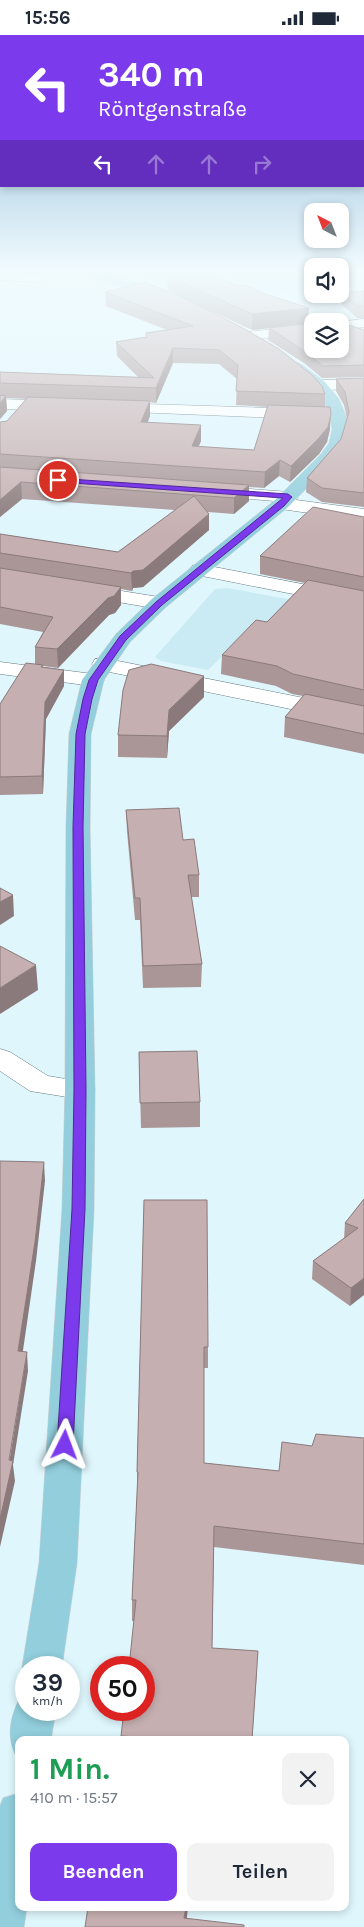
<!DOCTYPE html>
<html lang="de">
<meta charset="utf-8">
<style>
:root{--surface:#fff;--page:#f2f2f3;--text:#1f2937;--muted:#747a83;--accent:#7c3aed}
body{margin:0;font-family:Karla,sans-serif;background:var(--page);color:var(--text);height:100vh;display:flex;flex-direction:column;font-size:19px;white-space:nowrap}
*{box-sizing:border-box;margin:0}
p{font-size:16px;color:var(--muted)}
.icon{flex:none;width:28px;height:28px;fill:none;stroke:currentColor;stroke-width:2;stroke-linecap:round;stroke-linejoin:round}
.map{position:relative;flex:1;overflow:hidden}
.details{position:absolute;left:15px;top:1701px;width:334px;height:175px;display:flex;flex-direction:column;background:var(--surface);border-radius:10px;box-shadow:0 2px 8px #0003}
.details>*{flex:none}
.guide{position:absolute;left:0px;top:0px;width:365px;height:152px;box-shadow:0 2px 8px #0003;background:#7c3aed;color:#fff;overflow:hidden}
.needle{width:32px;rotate:318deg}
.fabs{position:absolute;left:304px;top:168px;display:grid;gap:10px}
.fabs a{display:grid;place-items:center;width:45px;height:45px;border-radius:10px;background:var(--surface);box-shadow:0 2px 8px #0003;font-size:25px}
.speed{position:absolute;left:15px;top:1621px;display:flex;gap:10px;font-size:25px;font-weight:700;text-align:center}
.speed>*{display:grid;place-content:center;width:65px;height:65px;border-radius:50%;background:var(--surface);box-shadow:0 2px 8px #0003;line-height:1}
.speed small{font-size:12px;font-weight:400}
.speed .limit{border:8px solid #d22;background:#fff;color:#111}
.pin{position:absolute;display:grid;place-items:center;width:42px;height:42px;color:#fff;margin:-21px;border:2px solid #fff;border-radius:50%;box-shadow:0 1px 5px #0007}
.me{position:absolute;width:55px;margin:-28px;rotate:3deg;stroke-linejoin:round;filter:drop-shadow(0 0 4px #0008)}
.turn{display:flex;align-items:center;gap:18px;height:105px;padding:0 15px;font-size:22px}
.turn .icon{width:65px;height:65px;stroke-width:2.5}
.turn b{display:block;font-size:35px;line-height:42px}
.lanes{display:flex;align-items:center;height:48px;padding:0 15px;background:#0003;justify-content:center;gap:25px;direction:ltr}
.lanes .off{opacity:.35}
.round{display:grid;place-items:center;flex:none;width:52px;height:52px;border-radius:10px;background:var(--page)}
.headline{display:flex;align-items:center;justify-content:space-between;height:85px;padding:0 15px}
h1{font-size:30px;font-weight:700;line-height:38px;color:#1e9e55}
.primary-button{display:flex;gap:10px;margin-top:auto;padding:10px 15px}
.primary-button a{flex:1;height:58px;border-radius:10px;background:var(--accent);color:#fff;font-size:20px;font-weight:700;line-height:58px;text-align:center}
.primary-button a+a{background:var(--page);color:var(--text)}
.status{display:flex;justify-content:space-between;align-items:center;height:35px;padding:0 25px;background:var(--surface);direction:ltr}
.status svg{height:14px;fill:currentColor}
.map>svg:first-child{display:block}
.built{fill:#cbebf4}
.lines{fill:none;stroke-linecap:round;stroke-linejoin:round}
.minor-casing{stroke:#63787d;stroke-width:1}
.major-casing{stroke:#d3d4d5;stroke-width:1}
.minor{fill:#fff;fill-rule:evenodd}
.major{fill:#92cedc;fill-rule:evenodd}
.wall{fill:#aa9697;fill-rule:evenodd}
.shaded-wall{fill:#8b7a7b}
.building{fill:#c6afb0;stroke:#8b7a7b}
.route{fill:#7c3aed;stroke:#51269a}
</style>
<div class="status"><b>15:56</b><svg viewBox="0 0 49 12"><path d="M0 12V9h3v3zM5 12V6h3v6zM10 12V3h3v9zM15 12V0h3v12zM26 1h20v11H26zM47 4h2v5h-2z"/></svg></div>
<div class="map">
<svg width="364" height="1892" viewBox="0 0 364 1892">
<rect width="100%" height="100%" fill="#dff6fd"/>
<g class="built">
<path d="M204,236L229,241L260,237H312L309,241L312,244V253L255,260L179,255L122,237Z"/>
<path d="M227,553L293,565L258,599L247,597L208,635L161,626L155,622L215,554Z"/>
</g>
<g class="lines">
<g class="minor-casing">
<g id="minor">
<path d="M0,237L38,239L45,243L38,247L0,245Z"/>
<path d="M364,284V292L340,295V287Z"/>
<path d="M312,290V298L247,305L242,304L240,301L242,298L247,297Z"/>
<path d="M364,344V354L319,355L313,353L311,350L313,347L319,345Z"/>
<path d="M0,364L58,366L64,368L66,371L64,374L58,376L0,374Z"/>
<path d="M114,368L303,374L309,376L311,379L309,382L303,384L108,376L106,373L108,370Z"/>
<path d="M211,451L289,457L295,458L298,462L296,465L364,474V486L281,474L275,473L272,469L274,466L205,460L202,456L205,452Z"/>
<path d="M199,529L364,561V573L192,539L189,535L192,531Z"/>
<path d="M84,550L159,562L166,564L169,568L166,572L159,574L77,560L74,556L77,552Z"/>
<path d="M103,623L364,675V689L95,634L92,629L95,624Z"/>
<path d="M0,627L93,639L101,640L104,645L101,650L93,651L0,639Z"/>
<path d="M0,1014L10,1017L48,1041L90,1048L95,1055L90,1062L80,1064L30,1056L0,1036Z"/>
</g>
</g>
<g class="major-casing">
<g id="major">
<path d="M83,236H104L173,260L175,263L173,266H163L84,239Z"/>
<path d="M296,327L301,329L325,347L339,364L346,381L348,394L345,408L332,428L287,473L166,572L130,607L104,645L91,699L90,792L95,1055L94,1174L77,1528L62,1632H26V1642L22,1632L39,1528L62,1174L65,1055L66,792L69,699L82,645L116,599L152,564L275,465L320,420L329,408L332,394L330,381L323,365L313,353L291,335L288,332L291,329Z"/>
<path d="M26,1660V1675H56L51,1705H19V1720L15,1719C6,1699 11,1681 20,1662Z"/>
<path d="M19,1758V1872H27L24,1892H0V1771L3,1763Z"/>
</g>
</g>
<use href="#minor" class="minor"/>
<use href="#major" class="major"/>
</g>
<g class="wall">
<path d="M167,241L308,288L364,295V342L322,343L304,328L268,305L269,293L252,295L194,268L325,359V372L330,394L327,407L319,419L290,447L279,441L264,453L249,452V466L234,479L208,477L209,495L143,552L133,553L132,556L121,554V570L115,578L109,580L58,633L43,631V632L64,635V651L46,684L43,759L0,760V669L35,629V612L43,597L0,589V499L118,517L175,475L22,464L0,482V387L7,386L27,364L6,363L7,376L0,384V337L138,342L117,321L116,307L146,302L167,295L106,271L105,257L184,263L168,255ZM173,328L219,329L237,344L236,370L268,372L254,415L198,412L201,406L148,387L150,381V367L156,368Z"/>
<path d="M364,256V283H357L341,269L342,258Z"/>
<path d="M364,343V472L322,467L306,457L307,443L341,404L347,384L344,370L336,356V344Z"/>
<path d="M364,482V719L284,702L285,682L303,661L292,659L276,651L221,639L222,620L267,587L305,548L260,539V521Z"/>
<path d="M204,662L169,696L167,723L118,722V700Z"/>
<path d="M126,775L183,805L199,840V862H191L202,929L201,952L143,953L140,885H135L127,796Z"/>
<path d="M139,1017L200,1067V1092L141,1093Z"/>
<path d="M364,1164L350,1271L312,1244L313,1226L344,1204L345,1188Z"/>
<path d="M144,1165L208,1312V1333H204V1428L279,1436L312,1411L364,1403V1530L214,1512L212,1613L257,1637L252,1705H122L134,1586H132V1565L137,1458V1437Z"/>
</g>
<g class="shaded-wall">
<path d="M309,273L308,289L252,295V279Z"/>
<path d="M173,313V328L156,368V353Z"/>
<path d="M6,361L7,376L0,384V368Z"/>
<path d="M150,366V381L141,402V387Z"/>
<path d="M331,379L330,394L327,407L319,419L290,447L291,431Z"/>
<path d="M201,390V406L192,427V411Z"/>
<path d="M280,425L279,441L264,453L265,437Z"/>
<path d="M21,447L22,464L0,482V465Z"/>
<path d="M249,450V466L234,479V463Z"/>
<path d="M209,479V495L143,552L133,553L132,556L131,538L133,536Z"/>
<path d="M121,552V570L115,578L109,580L58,633L57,614L108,563Z"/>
<path d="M64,635V651L46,684L43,759L42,741L45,667Z"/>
<path d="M204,641V662L169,696L167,723V701L169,675Z"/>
<path d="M13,860L14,881L0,890V867Z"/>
<path d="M36,930L38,955L0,979V953Z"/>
<path d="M44,1127L45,1146L36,1226L20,1336L18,1316Z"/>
<path d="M364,1243V1260L350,1271L351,1253Z"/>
<path d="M27,1317L28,1336L13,1430L15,1446L0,1512V1484Z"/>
<path d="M186,1872H188L186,1892L184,1883Z"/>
</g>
<g class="building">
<path d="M184,236H195L240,251L245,250L262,258L309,273L252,279L167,241Z"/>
<path d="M145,247L187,264L241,292L279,314L312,340L322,351L325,359L236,356L238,330L219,315L173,313L156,353L0,348V337L154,343L116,307L147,302L146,298L193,291L105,257Z"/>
<path d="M364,256V271H358L342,258Z"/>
<path d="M314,279L338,286H313Z"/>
<path d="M340,287L364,295V330L323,331L304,316L269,293L312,288V314H340Z"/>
<path d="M364,343V458L322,453L307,443L341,404L349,377L345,357L336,344Z"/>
<path d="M0,360L6,361L0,368Z"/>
<path d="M28,362L150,366L141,387L201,390L192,411L254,415L268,370L330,372L331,379L328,392L319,403L291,431L280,425L265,437L0,419V387L7,386Z"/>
<path d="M0,432L249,450L234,463L21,447L0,465Z"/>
<path d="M194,461L209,479L143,535L133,536L131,538L0,518V499L118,517Z"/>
<path d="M313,472L364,482V542L260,521Z"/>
<path d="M0,533L121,552L114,561L108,563L57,614L35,612L53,582L0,572Z"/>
<path d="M308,545L364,556V655L293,639L277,631L222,620L256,585L267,587Z"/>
<path d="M26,628L43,630L41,632L64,635L45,667L42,741L0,742V669Z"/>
<path d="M151,629L204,641L169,675L167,701L118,700L123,655L129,635Z"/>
<path d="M305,659L364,671V699L285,682Z"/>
<path d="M179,773L183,805L194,804L199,840H188L202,929L143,931L140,863H135L126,775Z"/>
<path d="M0,853L13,860L0,867Z"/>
<path d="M0,911L36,930L0,953Z"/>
<path d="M197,1016L200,1067L140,1068L139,1017Z"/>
<path d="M0,1126L44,1127L35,1207L18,1316L27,1317L9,1425L13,1426L0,1484Z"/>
<path d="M364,1164V1243L351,1253L313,1226L358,1193L345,1188Z"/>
<path d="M144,1165H207L208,1312H204V1428L279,1436L282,1407L312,1411L316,1399L364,1403V1509L214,1491L212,1613L258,1616L252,1705H184L121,1701L124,1675H144V1632H129L136,1565H132L138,1437H137Z"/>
<path d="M88,1872H186L184,1883L244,1890V1892H85Z"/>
</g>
<linearGradient id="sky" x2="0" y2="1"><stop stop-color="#77abd0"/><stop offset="0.47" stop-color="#f1fbfe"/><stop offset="1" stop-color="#f1fbfe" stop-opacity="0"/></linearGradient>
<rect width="364" height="501" fill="url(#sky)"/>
<path class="route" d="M55,443L288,459L292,462L284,471L162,570L126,605L98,645L92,664L85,699L83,792L86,1055L85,1174L73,1410L70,1414L65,1416L60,1414L57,1410L72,1174L74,1055L73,792L76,699L83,664L89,645L120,601L156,567L283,463L58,447L55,446Z"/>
</svg>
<div class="fabs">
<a><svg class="needle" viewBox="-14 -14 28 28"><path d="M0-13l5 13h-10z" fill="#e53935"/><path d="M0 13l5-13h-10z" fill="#747a83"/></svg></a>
<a><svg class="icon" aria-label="sound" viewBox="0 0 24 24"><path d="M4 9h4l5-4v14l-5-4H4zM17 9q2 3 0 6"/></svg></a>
<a><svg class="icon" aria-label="layers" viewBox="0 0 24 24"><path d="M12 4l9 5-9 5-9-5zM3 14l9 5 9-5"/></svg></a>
</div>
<div class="speed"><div>39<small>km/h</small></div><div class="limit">50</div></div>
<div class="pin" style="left:58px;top:445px;background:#d93025"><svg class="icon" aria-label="arrive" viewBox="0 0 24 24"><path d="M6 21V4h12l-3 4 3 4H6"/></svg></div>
<svg class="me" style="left:65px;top:1410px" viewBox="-20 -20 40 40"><path d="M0-17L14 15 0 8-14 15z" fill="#7c3aed" stroke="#fff" stroke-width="4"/></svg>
<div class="guide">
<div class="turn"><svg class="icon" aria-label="left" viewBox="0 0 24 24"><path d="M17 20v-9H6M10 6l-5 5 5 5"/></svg><div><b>340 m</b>Röntgenstraße</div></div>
<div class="lanes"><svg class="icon" aria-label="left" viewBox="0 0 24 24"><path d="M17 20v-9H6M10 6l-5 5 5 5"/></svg><svg class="icon off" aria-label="ahead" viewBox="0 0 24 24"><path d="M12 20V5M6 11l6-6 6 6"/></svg><svg class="icon off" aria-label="ahead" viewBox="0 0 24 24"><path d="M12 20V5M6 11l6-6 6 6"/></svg><svg class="icon off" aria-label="right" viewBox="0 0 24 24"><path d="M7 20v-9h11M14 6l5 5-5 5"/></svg></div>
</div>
<section class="details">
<div class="headline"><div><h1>1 Min.</h1><p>410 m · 15:57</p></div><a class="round"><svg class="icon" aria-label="close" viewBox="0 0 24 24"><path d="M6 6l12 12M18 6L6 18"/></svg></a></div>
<div class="primary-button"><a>Beenden</a><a>Teilen</a></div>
</section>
</div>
